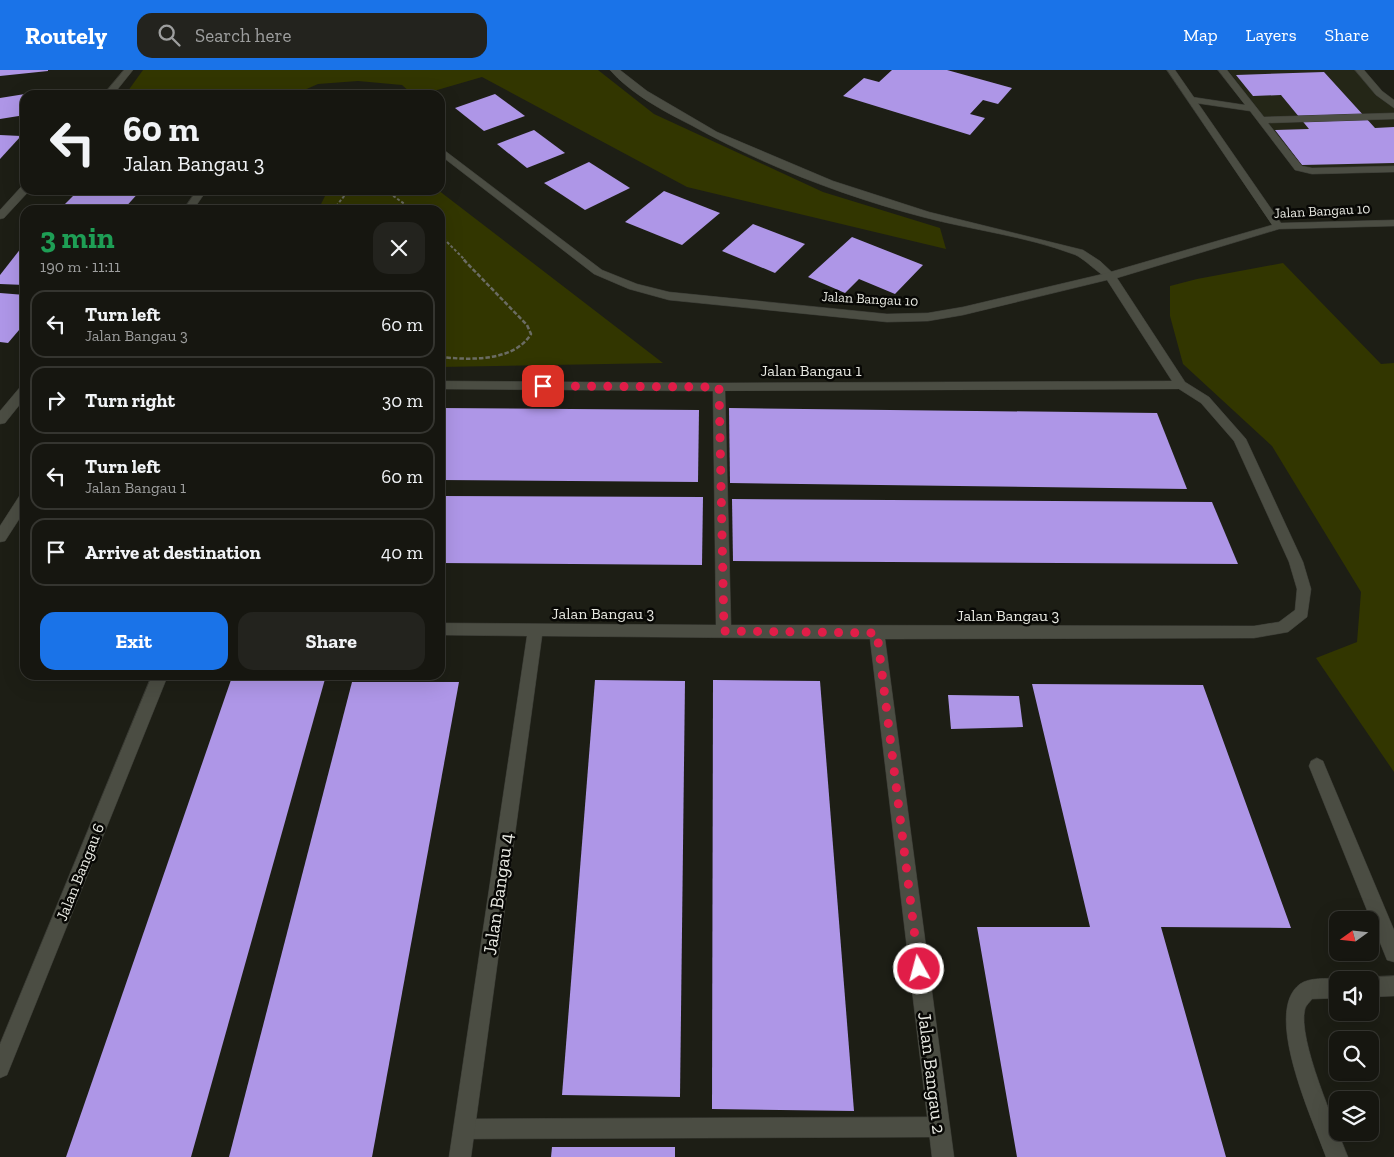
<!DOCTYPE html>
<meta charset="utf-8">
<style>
:root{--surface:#161610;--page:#23231e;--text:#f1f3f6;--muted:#9e9f9f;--line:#353530;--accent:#1a73e8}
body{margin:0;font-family:"Zilla Slab",serif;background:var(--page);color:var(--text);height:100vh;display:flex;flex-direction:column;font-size:19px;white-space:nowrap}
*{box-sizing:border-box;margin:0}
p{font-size:16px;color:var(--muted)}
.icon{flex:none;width:28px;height:28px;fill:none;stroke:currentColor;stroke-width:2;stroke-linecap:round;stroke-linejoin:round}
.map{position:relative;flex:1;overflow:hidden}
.side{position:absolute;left:20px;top:135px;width:425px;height:475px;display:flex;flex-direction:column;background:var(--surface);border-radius:15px;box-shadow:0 5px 20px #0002,0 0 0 1px var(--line)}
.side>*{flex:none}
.hud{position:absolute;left:20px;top:20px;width:425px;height:105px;border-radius:15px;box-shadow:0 5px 20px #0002,0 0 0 1px var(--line);background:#161610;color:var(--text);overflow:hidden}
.needle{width:32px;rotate:255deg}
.controls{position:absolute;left:1329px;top:841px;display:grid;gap:10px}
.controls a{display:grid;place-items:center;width:50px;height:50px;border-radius:10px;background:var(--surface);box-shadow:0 5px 20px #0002,0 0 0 1px var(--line);font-size:25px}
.pin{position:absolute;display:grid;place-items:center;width:42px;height:42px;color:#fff;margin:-21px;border-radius:10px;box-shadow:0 2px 8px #0006}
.me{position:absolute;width:55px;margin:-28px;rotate:353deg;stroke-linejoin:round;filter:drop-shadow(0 0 4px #0008)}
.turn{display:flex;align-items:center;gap:18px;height:105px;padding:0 20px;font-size:22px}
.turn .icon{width:65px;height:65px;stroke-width:2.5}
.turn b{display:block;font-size:35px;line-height:42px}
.round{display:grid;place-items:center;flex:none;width:52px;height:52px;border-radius:15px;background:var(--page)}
.head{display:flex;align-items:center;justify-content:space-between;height:85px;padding:0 20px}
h1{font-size:30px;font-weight:800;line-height:38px;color:#1e9e55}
.primary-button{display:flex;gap:10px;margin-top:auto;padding:10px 20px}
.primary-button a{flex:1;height:58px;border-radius:15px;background:var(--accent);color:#fff;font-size:20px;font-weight:800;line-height:58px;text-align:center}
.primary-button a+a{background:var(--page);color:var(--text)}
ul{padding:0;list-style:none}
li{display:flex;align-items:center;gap:15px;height:68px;margin:0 10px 8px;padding:0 10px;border:2px solid var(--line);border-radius:15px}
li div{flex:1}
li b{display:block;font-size:19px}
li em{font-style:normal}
header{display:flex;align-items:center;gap:30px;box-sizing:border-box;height:70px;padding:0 25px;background:var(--accent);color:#fff}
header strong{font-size:24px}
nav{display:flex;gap:28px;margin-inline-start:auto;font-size:18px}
.search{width:350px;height:45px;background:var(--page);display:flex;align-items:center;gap:12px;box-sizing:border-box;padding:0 18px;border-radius:15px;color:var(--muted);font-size:19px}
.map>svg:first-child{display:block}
.built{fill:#242617}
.green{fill:#323600}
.building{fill:#ae96e7}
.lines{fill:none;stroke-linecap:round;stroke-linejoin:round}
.lane-casing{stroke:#393a34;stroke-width:1}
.street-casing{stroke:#393a34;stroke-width:1}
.path-far1{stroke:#6b6c63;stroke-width:2;stroke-dasharray:3 2;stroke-linecap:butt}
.path{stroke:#6b6c63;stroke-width:2.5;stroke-dasharray:4.5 2;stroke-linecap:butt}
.lane{fill:#4b4d43;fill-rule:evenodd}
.street{fill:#4b4d43;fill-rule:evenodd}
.route{stroke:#e11d48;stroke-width:9;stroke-dasharray:0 16.2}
.labels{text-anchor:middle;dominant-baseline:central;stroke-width:5;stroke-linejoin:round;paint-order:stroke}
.far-street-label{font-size:14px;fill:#e9eae3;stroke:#080805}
.street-label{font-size:16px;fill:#e9eae3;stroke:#080805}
.near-street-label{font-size:19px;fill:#e9eae3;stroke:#080805}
</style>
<header>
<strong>Routely</strong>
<div class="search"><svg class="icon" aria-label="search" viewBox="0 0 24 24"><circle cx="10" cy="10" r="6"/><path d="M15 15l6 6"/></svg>Search here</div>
<nav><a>Map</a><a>Layers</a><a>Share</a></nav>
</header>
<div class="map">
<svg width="1394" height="1087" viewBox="0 0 1394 1087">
<rect width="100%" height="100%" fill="#1d1e15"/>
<path class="built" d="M1228,0H1361L1394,34V96L1310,98L1301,95Z"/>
<g class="green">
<path d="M143,0H598L654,44L823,122L940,158L946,179L687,117L482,7L420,25H413L402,15L358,11L318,14L293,25H125Z"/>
<path d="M328,120H438L663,293L440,297V140H318Z"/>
<path d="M1283,193L1381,294L1394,293V702L1316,588L1357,572L1361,522L1272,376L1183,294L1170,246V216L1197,209Z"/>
</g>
<g class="building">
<path d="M0,0H48V1L0,6Z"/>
<path d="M892,0H947L1012,18L998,34L983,30L970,44L985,48L970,65L843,26L864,8L879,12Z"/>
<path d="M1324,2L1375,58L1394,57V93L1302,95L1275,60L1309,59L1281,25L1253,26L1236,5Z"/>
<path d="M25,24V45L0,49V28Z"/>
<path d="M495,24L525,46L484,61L455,38Z"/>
<path d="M534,60L565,83L527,98L497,74Z"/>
<path d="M0,65L21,66L0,89Z"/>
<path d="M589,92L630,118L585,140L544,113Z"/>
<path d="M79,120H141L123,140H59Z"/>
<path d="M664,121L720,143L682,175L625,152Z"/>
<path d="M753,154L805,174L775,203L722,181Z"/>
<path d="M852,167L923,195L895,224L859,209L845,223L808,207Z"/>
<path d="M25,173V215L0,214V205Z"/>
<path d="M0,223L25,225V253L8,273L0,272Z"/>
<path d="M440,338L699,340L698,412L440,410Z"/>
<path d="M729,338L1157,343L1187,419L730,413Z"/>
<path d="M440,426L703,427L702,495L440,493Z"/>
<path d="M732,429L1212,432L1238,494L733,491Z"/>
<path d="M232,607L325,609L191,1087H66Z"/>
<path d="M595,610L685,611L680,1027L562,1025Z"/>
<path d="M713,610L820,611L854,1041L712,1039Z"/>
<path d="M352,612H459L372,1087H229Z"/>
<path d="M1032,614L1203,615L1291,858L1161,857L1226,1087H1017L977,857H1090Z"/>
<path d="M948,625L1019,626L1023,657L951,659Z"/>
<path d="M552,1077H675V1087H551Z"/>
</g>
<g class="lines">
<g class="lane-casing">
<g id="lane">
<path d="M610,0H620L647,21L717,62L833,111L929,142L1083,180L1100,191L1116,206L1114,208C1103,211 1086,188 1073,184C1025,166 972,160 923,147C843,126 763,95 691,55C663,41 630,23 610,0Z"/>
<path d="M1218,0H1227L1264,47L1394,43V49L1268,53L1302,96L1312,98L1394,96V102L1312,104L1295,100L1250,41L1189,32V28L1192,27L1245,35Z"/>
<path d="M1355,0H1364L1382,21L1394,30V38L1376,25Z"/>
<path d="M1394,906V926L1370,927V910H1364L1370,907Z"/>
<path d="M1338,908L1342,910H1338V928L1312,929C1310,932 1306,935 1305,939C1297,969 1336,1056 1348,1087H1326C1313,1050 1262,942 1300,914C1310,907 1327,909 1338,908Z"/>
<path d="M939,1047L946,1050L949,1057L946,1064L939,1067L464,1069L457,1066L454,1059L457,1052L464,1049Z"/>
</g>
</g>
<g class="street-casing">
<g id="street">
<path d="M124,0H133L113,25H103Z"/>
<path d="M1167,0H1175L1281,153L1394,150V156L1279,159L1117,208L1185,312L1209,327L1246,369L1303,492L1311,519L1307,547L1288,562L1254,568L885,569L954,1087H932L870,569L542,566L471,1087H449L527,566L440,565V553L716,555L713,321L440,319V311L719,313L1172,311L1107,210L963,245L928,251L887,252L669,230L629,219L594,204L440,85V77L602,200L637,214L669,222L887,244L928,243L963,237L1107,203L1272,155ZM1179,319L1201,333L1234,371L1289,492L1297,519L1295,540L1279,552L1254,556L731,555L725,321Z"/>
<path d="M342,22L350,23L352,25H337Z"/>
<path d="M25,116V120L29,121L4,148L0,149V140L21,117Z"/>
<path d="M197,120H207L193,140H183Z"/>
<path d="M25,315V328L5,353L0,354V341L21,316Z"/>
<path d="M25,424V440L5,471L0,472V456L20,425Z"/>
<path d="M152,605H168L7,1005L0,1008V974Z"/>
<path d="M1317,688L1323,691L1325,696L1394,860V892L1387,890L1309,696L1311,691Z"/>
</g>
</g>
<g class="path-far1">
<path d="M385,120L413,140"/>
<path d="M333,140L349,120"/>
<path d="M440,165L465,190"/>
</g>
<path class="path" d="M440,287C469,290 514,292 531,264L527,255L463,189"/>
<use href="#lane" class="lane"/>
<use href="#street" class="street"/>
</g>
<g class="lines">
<path class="route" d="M543,316L719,317L724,561L877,563L919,899"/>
</g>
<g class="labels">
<g class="far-street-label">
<text transform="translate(1322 141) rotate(-3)">Jalan Bangau 10</text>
<text transform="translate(870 229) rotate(3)">Jalan Bangau 10</text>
</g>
<g class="street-label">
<text x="811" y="300">Jalan Bangau 1</text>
<text x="603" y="543">Jalan Bangau 3</text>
<text x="1008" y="545">Jalan Bangau 3</text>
<text transform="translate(80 802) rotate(-68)">Jalan Bangau 6</text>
</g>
<g class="near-street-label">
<text transform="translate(498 824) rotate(-82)">Jalan Bangau 4</text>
<text transform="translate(932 1003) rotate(83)">Jalan Bangau 2</text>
</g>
</g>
</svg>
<div class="controls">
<a><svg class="needle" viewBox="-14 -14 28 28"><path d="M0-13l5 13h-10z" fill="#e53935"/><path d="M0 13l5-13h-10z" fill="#9e9f9f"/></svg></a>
<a><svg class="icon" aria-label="sound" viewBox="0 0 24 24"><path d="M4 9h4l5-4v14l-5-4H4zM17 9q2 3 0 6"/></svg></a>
<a><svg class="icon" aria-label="search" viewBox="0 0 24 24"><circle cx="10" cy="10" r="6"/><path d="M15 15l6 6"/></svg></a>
<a><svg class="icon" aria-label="layers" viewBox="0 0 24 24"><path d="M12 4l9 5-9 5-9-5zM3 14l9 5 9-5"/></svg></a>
</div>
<div class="pin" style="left:543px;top:316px;background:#d93025"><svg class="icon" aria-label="arrive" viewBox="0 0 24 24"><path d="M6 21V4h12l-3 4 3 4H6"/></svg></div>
<svg class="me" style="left:919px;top:899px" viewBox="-20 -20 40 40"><circle r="17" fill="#e11d48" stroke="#fff" stroke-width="3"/><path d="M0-11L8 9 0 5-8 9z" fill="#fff"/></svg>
<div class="hud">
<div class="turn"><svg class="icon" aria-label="left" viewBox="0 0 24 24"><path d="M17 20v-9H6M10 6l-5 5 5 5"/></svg><div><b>60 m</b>Jalan Bangau 3</div></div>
</div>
<section class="side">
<div class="head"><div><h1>3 min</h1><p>190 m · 11:11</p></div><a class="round"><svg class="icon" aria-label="close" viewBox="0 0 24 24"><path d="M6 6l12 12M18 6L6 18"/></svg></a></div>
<ul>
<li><svg class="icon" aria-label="left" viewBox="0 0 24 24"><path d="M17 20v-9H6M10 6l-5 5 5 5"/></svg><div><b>Turn left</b><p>Jalan Bangau 3</p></div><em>60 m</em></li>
<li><svg class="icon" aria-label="right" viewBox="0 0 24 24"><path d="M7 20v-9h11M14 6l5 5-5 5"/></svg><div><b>Turn right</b></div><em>30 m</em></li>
<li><svg class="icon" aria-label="left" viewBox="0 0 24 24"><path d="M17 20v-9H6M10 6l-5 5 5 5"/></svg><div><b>Turn left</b><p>Jalan Bangau 1</p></div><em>60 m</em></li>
<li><svg class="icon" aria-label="arrive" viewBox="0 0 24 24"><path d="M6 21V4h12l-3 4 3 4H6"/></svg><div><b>Arrive at destination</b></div><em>40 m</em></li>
</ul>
<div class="primary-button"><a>Exit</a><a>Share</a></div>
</section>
</div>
